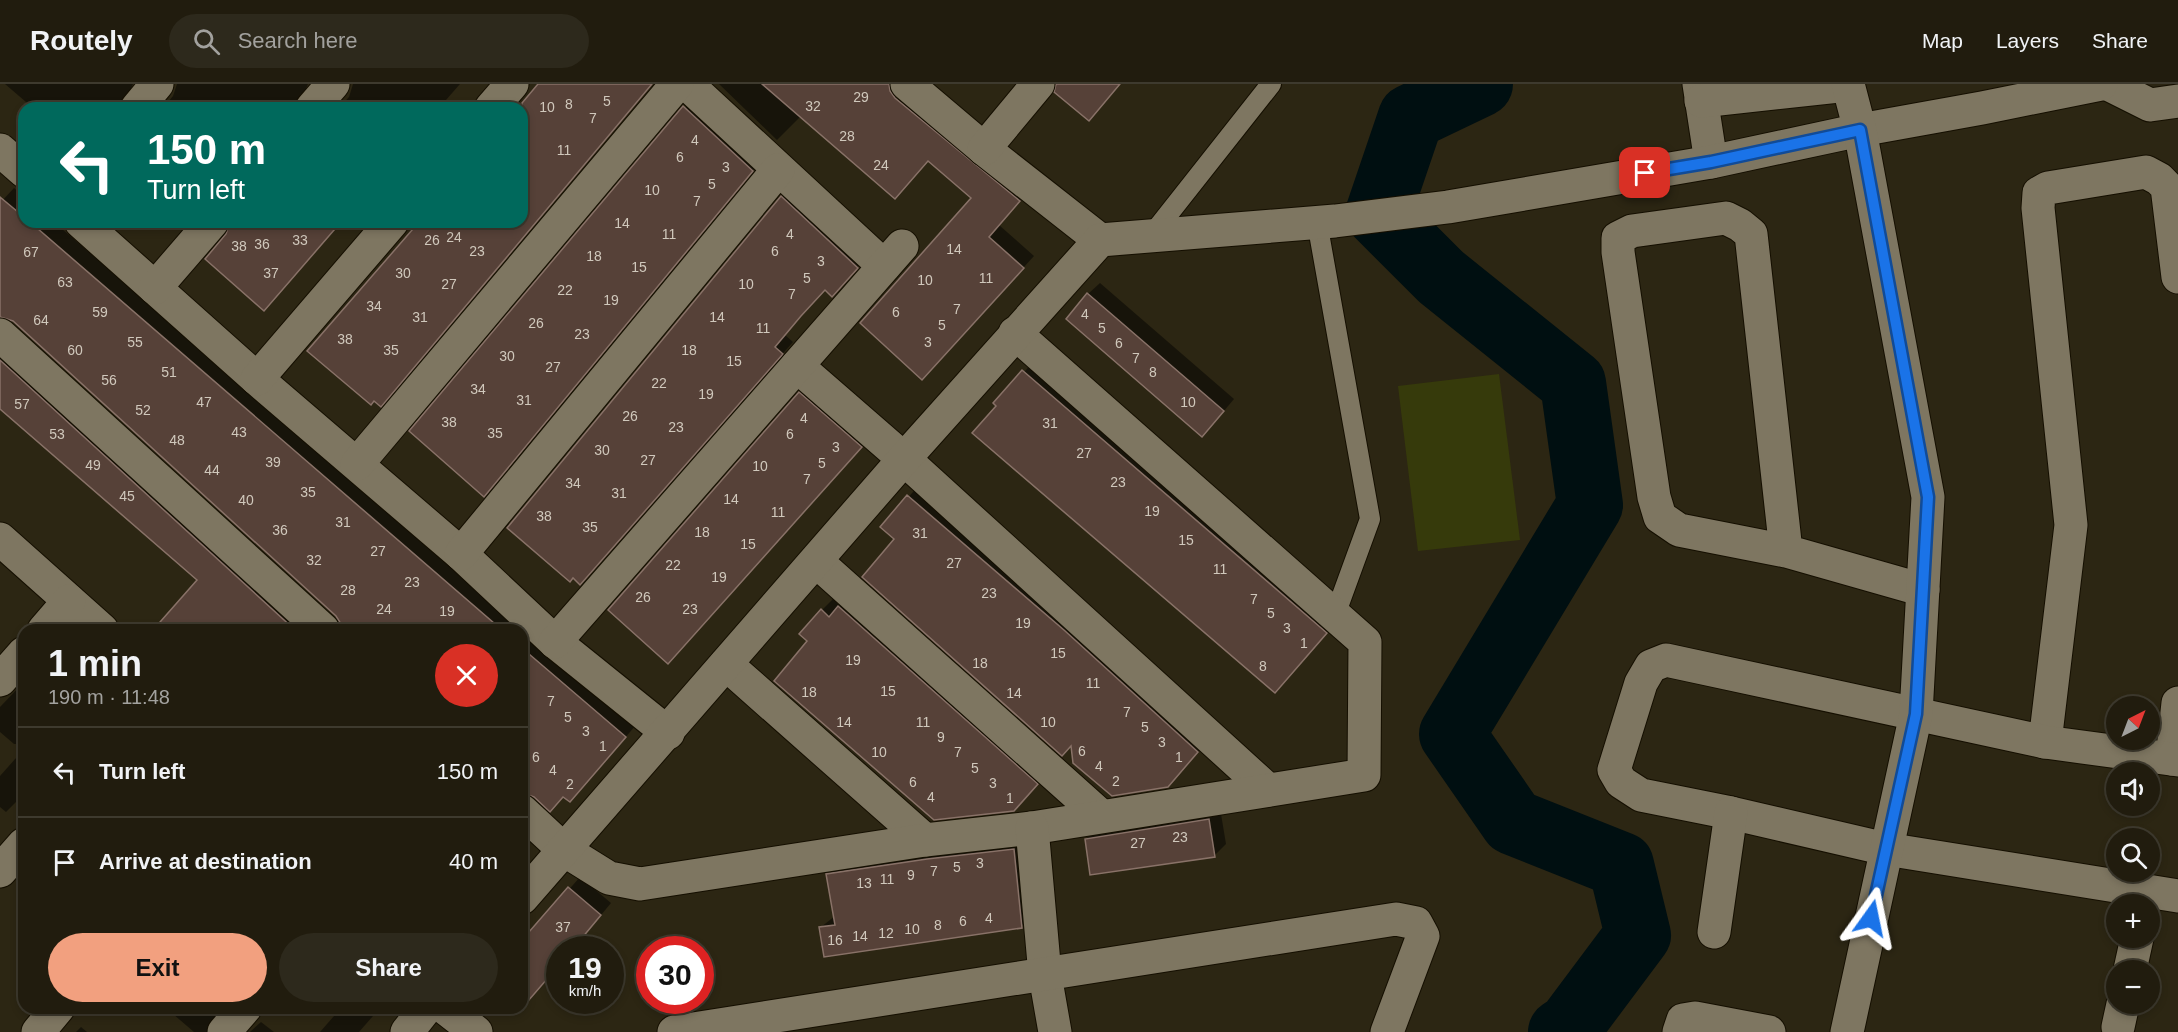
<!DOCTYPE html>
<meta charset="utf-8">
<style>
:root{--surface:#211c0e;--page:#2d291c;--text:#f1f3f6;--muted:#a2a19e;--line:#3e3a2e;--accent:#f2a07f}
body{margin:0;font-family:Helvetica,sans-serif;background:var(--page);color:var(--text);height:100vh;display:flex;flex-direction:column;font-size:22px;white-space:nowrap}
*{box-sizing:border-box;margin:0}
p{font-size:20px;color:var(--muted)}
.icon{flex:none;width:33px;height:33px;fill:none;stroke:currentColor;stroke-width:2;stroke-linecap:round;stroke-linejoin:round}
.map{position:relative;flex:1;overflow:hidden}
.details{position:absolute;left:18px;top:540px;width:510px;height:390px;display:flex;flex-direction:column;background:var(--surface);border-radius:18px;box-shadow:0 3px 9px #0003,0 0 0 2px var(--line)}
.details>*{flex:none}
.hud{position:absolute;left:18px;top:18px;width:510px;height:126px;border-radius:18px;box-shadow:0 3px 9px #0003,0 0 0 2px var(--line);background:#00695c;color:#fff;overflow:hidden}
.needle{width:39px;rotate:42deg}
.controls{position:absolute;left:2106px;top:612px;display:grid;gap:12px}
.controls a{display:grid;place-items:center;width:54px;height:54px;border-radius:50%;background:var(--surface);box-shadow:0 3px 9px #0003,0 0 0 2px var(--line);font-size:30px}
.speed{position:absolute;left:546px;top:852px;display:flex;gap:12px;font-size:30px;font-weight:700;text-align:center}
.speed>*{display:grid;place-content:center;width:78px;height:78px;border-radius:50%;background:var(--surface);box-shadow:0 3px 9px #0003,0 0 0 2px var(--line);line-height:1}
.speed small{font-size:15px;font-weight:400}
.speed .limit{border:9px solid #d22;background:#fff;color:#111}
.pin{position:absolute;display:grid;place-items:center;width:51px;height:51px;color:#fff;margin:-26px;border-radius:12px;box-shadow:0 3px 9px #0006}
.me{position:absolute;width:66px;margin:-33px;rotate:12deg;stroke-linejoin:round;filter:drop-shadow(0 0 4px #0008)}
.turn{display:flex;align-items:center;gap:21px;height:126px;padding:0 30px;font-size:27px}
.turn .icon{width:78px;height:78px;stroke-width:2.5}
.turn b{display:block;font-size:42px;line-height:51px}
.round{display:grid;place-items:center;flex:none;width:63px;height:63px;border-radius:32px;background:var(--page)}
.headline{display:flex;align-items:center;justify-content:space-between;height:102px;padding:0 30px}
h1{font-size:36px;font-weight:700;line-height:45px}
.cta{display:flex;gap:12px;margin-top:auto;padding:12px 30px}
.cta a{flex:1;height:69px;border-radius:36px;background:var(--accent);color:#111;font-size:24px;font-weight:700;line-height:69px;text-align:center}
.cta a+a{background:var(--page);color:var(--text)}
ul{padding:0;list-style:none}
li{display:flex;align-items:center;gap:18px;height:90px;padding:0 30px;border-top:2px solid var(--line)}
li div{flex:1}
li b{display:block;font-size:22px}
li em{font-style:normal}
header{display:flex;align-items:center;gap:36px;box-sizing:border-box;height:84px;padding:0 30px;background:var(--surface);border-bottom:2px solid var(--line)}
header strong{font-size:28px}
nav{display:flex;gap:33px;margin-inline-start:auto;font-size:21px}
.search{width:420px;height:54px;background:var(--page);display:flex;align-items:center;gap:15px;box-sizing:border-box;padding:0 21px;border-radius:33px;color:var(--muted);font-size:22px}
.map>svg:first-child{display:block}
.green{fill:#363a0b}
.shadow{fill:#0007}
.lines{fill:none;stroke-linecap:round;stroke-linejoin:round}
.river{stroke:#000f11;stroke-width:66}
.building{fill:#564138;stroke:#897268;stroke-width:1.5}
.service-casing{stroke:#150f01;stroke-width:22}
.minor-casing{stroke:#150f01;stroke-width:35}
.service{stroke:#7e7661;stroke-width:20}
.minor{stroke:#7e7661;stroke-width:33}
.route-casing{stroke:#114b97;stroke-width:15}
.route{stroke:#1a73e8;stroke-width:10}
.labels{text-anchor:middle;dominant-baseline:central;stroke-width:4.5;stroke-linejoin:round;paint-order:stroke}
.number-label{font-size:14px;fill:#d0c8bc}
</style>
<header>
<strong>Routely</strong>
<div class="search"><svg class="icon" aria-label="search" viewBox="0 0 24 24"><circle cx="10" cy="10" r="6"/><path d="M15 15l6 6"/></svg>Search here</div>
<nav><a>Map</a><a>Layers</a><a>Share</a></nav>
</header>
<div class="map">
<svg width="2178" height="948" viewBox="0 0 2178 948">
<rect width="100%" height="100%" fill="#2c2613"/>
<path class="green" d="M1499,290L1520,456L1418,467L1398,302Z"/>
<g class="shadow">
<path d="M5,0H133L129,9L134,24H33Z"/>
<path d="M177,0H308L305,7V18L309,24H163L173,12Z"/>
<path d="M353,0H460L439,24H339L349,13Z"/>
<path d="M541,0H652L392,309L421,138H522V24H520Z"/>
<path d="M719,0H904L1030,105L999,141L1034,172L934,282L973,114L929,76L801,32L777,56Z"/>
<path d="M695,12L763,74L495,399L411,347Z"/>
<path d="M793,102L868,171L843,200L825,205L813,219L785,251L793,258L592,487L782,113Z"/>
<path d="M14,104L24,112V138H54L636,641L581,705L564,711L536,712L522,707V546H343L342,540L337,531L14,236L0,231V119Z"/>
<path d="M169,138H186L179,146Z"/>
<path d="M1100,199L1234,315L1213,340L1088,210Z"/>
<path d="M0,255L319,546H177L199,496L0,322Z"/>
<path d="M1035,276L1337,537L1286,596L996,319Z"/>
<path d="M811,298L872,351L685,561L800,309Z"/>
<path d="M920,400L1209,656L1168,702L1072,660L896,455L882,443Z"/>
<path d="M851,512L1041,694L1022,716L809,557L822,526L833,515L840,522Z"/>
<path d="M24,598V660H14L0,648V623Z"/>
<path d="M24,665V710L6,728L0,723V692Z"/>
<path d="M1220,724L1226,760L1214,772L1086,755L1098,744Z"/>
<path d="M522,731L536,744L522,760Z"/>
<path d="M1025,754L1033,831L1021,842L821,843L835,832L828,791L839,779Z"/>
<path d="M580,793L611,819L572,866H560L522,909V859Z"/>
<path d="M166,924H220L216,932L221,948H194Z"/>
<path d="M341,924H380L359,948H320Z"/>
<path d="M261,938L274,948H250Z"/>
<path d="M81,943L87,948H76Z"/>
</g>
<g class="lines">
<path class="river" d="M1480,0L1411,33L1378,130L1441,193L1573,299L1590,421L1452,650L1513,738L1621,781L1638,851L1570,942L1561,948"/>
</g>
<g class="building">
<path d="M538,0H652L381,323L374,317L371,321L307,267L419,138H522V19Z"/>
<path d="M762,0H889L890,7L895,14L1020,117L989,153L1024,184L922,296L860,239L971,114L928,77L895,115Z"/>
<path d="M1056,0H1120L1089,37L1054,8Z"/>
<path d="M683,22L753,87L484,413L409,347Z"/>
<path d="M781,112L858,184L832,213L825,206L801,232L775,263L783,270L580,501L573,494L570,498L507,444Z"/>
<path d="M0,113L24,133V138H30L502,546H341V540L336,532L13,237L0,233Z"/>
<path d="M230,138H341L264,227L205,175L226,150Z"/>
<path d="M1087,209L1224,327L1202,353L1066,235Z"/>
<path d="M0,276L295,546H153L197,496L0,325Z"/>
<path d="M1022,286L1327,549L1275,609L972,349L996,322L993,319Z"/>
<path d="M799,308L862,363L668,580L608,526Z"/>
<path d="M907,411L1064,546L1198,668L1168,703L1112,712L1073,679L1071,662L1062,672L862,493L894,455L880,443Z"/>
<path d="M838,522L1038,700L1014,727L934,736L774,597L807,557L799,550L821,525L829,533Z"/>
<path d="M522,564L626,653L570,718L563,713L550,728L534,713L522,709Z"/>
<path d="M1209,735L1215,773L1090,791L1085,755Z"/>
<path d="M1014,765L1022,844L824,873L819,843L835,841L826,790L927,775Z"/>
<path d="M568,803L601,831L572,866H560V880L522,924V856Z"/>
</g>
<g class="lines">
<g class="service-casing">
<g id="service">
<path d="M1317,138L1370,435L1335,531"/>
<path d="M1151,152L1271,0"/>
</g>
</g>
<g class="minor-casing">
<g id="minor">
<path d="M687,0L884,182"/>
<path d="M907,0L984,65L1100,156"/>
<path d="M1699,0L1711,78"/>
<path d="M2108,0L2150,21L2178,17"/>
<path d="M1701,17L1848,1"/>
<path d="M137,24L157,0"/>
<path d="M312,24L333,0"/>
<path d="M491,24L512,0"/>
<path d="M984,65L1038,0"/>
<path d="M0,66L24,87"/>
<path d="M81,138L257,295L461,470L555,558L668,649"/>
<path d="M155,204L212,138"/>
<path d="M0,251L323,546"/>
<path d="M797,282L904,375L1268,706"/>
<path d="M257,295L392,138"/>
<path d="M357,380L677,0"/>
<path d="M0,455L102,546"/>
<path d="M1786,467L1751,150L1740,141L1726,134L1632,147L1618,154V168L1654,413L1660,433L1679,446L1786,467L1923,506"/>
<path d="M461,470L778,86"/>
<path d="M816,477L1101,732"/>
<path d="M44,546L69,517"/>
<path d="M555,558L902,162"/>
<path d="M726,580L925,756"/>
<path d="M0,596L24,569"/>
<path d="M2045,658L2071,441L2038,124L2039,109L2048,104L2146,88L2159,95L2167,103L2178,193"/>
<path d="M2172,675L2178,619"/>
<path d="M2178,676L2045,658L1666,576L1651,582L1641,599L1614,686L1621,698L1641,711L1731,729L1886,765L2178,812"/>
<path d="M522,727L564,766L609,794L640,800L925,756L1032,744L1364,691L1365,558L1015,249"/>
<path d="M1032,744L1045,891L1055,948"/>
<path d="M0,787L24,760"/>
<path d="M522,814L904,375L1100,156L1335,137L1448,123L1711,78L1860,46L1982,24L2101,0"/>
<path d="M1714,848L1731,729"/>
<path d="M2130,886L2137,854"/>
<path d="M445,924L476,948"/>
<path d="M2118,943L2123,920"/>
<path d="M38,948L58,924"/>
<path d="M224,948L245,924"/>
<path d="M407,948L426,924"/>
<path d="M674,948L1396,835L1416,839L1423,852L1387,948"/>
<path d="M1679,948L1683,936L1695,934L1769,948"/>
<path d="M1847,948L1916,630L1928,413L1860,46L1848,0"/>
</g>
</g>
<use href="#service" class="service"/>
<use href="#minor" class="minor"/>
</g>
<g class="lines">
<g class="route-casing">
<path id="route" d="M1645,89L1711,78L1860,46L1928,413L1916,630L1871,834"/>
</g>
<use href="#route" class="route"/>
</g>
<g class="labels">
<g class="number-label">
<text x="861" y="13">29</text>
<text x="607" y="17">5</text>
<text x="569" y="20">8</text>
<text x="813" y="22">32</text>
<text x="547" y="23">10</text>
<text x="593" y="34">7</text>
<text x="847" y="52">28</text>
<text x="695" y="56">4</text>
<text x="564" y="66">11</text>
<text x="680" y="73">6</text>
<text x="881" y="81">24</text>
<text x="726" y="83">3</text>
<text x="712" y="100">5</text>
<text x="652" y="106">10</text>
<text x="697" y="117">7</text>
<text x="622" y="139">14</text>
<text x="669" y="150">11</text>
<text x="790" y="150">4</text>
<text x="454" y="153">24</text>
<text x="300" y="156">33</text>
<text x="432" y="156">26</text>
<text x="262" y="160">36</text>
<text x="239" y="162">38</text>
<text x="954" y="165">14</text>
<text x="477" y="167">23</text>
<text x="775" y="167">6</text>
<text x="31" y="168">67</text>
<text x="594" y="172">18</text>
<text x="821" y="177">3</text>
<text x="639" y="183">15</text>
<text x="271" y="189">37</text>
<text x="403" y="189">30</text>
<text x="807" y="194">5</text>
<text x="986" y="194">11</text>
<text x="925" y="196">10</text>
<text x="65" y="198">63</text>
<text x="449" y="200">27</text>
<text x="746" y="200">10</text>
<text x="565" y="206">22</text>
<text x="792" y="210">7</text>
<text x="611" y="216">19</text>
<text x="374" y="222">34</text>
<text x="957" y="225">7</text>
<text x="100" y="228">59</text>
<text x="896" y="228">6</text>
<text x="1085" y="230">4</text>
<text x="420" y="233">31</text>
<text x="717" y="233">14</text>
<text x="41" y="236">64</text>
<text x="536" y="239">26</text>
<text x="942" y="241">5</text>
<text x="763" y="244">11</text>
<text x="1102" y="244">5</text>
<text x="582" y="250">23</text>
<text x="345" y="255">38</text>
<text x="135" y="258">55</text>
<text x="928" y="258">3</text>
<text x="1119" y="259">6</text>
<text x="75" y="266">60</text>
<text x="391" y="266">35</text>
<text x="689" y="266">18</text>
<text x="507" y="272">30</text>
<text x="1136" y="274">7</text>
<text x="734" y="277">15</text>
<text x="553" y="283">27</text>
<text x="169" y="288">51</text>
<text x="1153" y="288">8</text>
<text x="109" y="296">56</text>
<text x="659" y="299">22</text>
<text x="478" y="305">34</text>
<text x="706" y="310">19</text>
<text x="524" y="316">31</text>
<text x="204" y="318">47</text>
<text x="1188" y="318">10</text>
<text x="22" y="320">57</text>
<text x="143" y="326">52</text>
<text x="630" y="332">26</text>
<text x="804" y="334">4</text>
<text x="449" y="338">38</text>
<text x="1050" y="339">31</text>
<text x="676" y="343">23</text>
<text x="239" y="348">43</text>
<text x="495" y="349">35</text>
<text x="57" y="350">53</text>
<text x="790" y="350">6</text>
<text x="177" y="356">48</text>
<text x="836" y="363">3</text>
<text x="602" y="366">30</text>
<text x="1084" y="369">27</text>
<text x="648" y="376">27</text>
<text x="273" y="378">39</text>
<text x="822" y="379">5</text>
<text x="93" y="381">49</text>
<text x="760" y="382">10</text>
<text x="212" y="386">44</text>
<text x="807" y="395">7</text>
<text x="1118" y="398">23</text>
<text x="573" y="399">34</text>
<text x="308" y="408">35</text>
<text x="619" y="409">31</text>
<text x="127" y="412">45</text>
<text x="731" y="415">14</text>
<text x="246" y="416">40</text>
<text x="1152" y="427">19</text>
<text x="778" y="428">11</text>
<text x="544" y="432">38</text>
<text x="343" y="438">31</text>
<text x="590" y="443">35</text>
<text x="280" y="446">36</text>
<text x="702" y="448">18</text>
<text x="920" y="449">31</text>
<text x="1186" y="456">15</text>
<text x="748" y="460">15</text>
<text x="378" y="467">27</text>
<text x="314" y="476">32</text>
<text x="954" y="479">27</text>
<text x="673" y="481">22</text>
<text x="1220" y="485">11</text>
<text x="719" y="493">19</text>
<text x="412" y="498">23</text>
<text x="348" y="506">28</text>
<text x="989" y="509">23</text>
<text x="643" y="513">26</text>
<text x="1254" y="515">7</text>
<text x="384" y="525">24</text>
<text x="690" y="525">23</text>
<text x="447" y="527">19</text>
<text x="1271" y="529">5</text>
<text x="1023" y="539">19</text>
<text x="1287" y="544">3</text>
<text x="1304" y="559">1</text>
<text x="1058" y="569">15</text>
<text x="853" y="576">19</text>
<text x="980" y="579">18</text>
<text x="1263" y="582">8</text>
<text x="1093" y="599">11</text>
<text x="888" y="607">15</text>
<text x="809" y="608">18</text>
<text x="1014" y="609">14</text>
<text x="551" y="617">7</text>
<text x="1127" y="628">7</text>
<text x="568" y="633">5</text>
<text x="844" y="638">14</text>
<text x="923" y="638">11</text>
<text x="1048" y="638">10</text>
<text x="1145" y="643">5</text>
<text x="586" y="647">3</text>
<text x="941" y="653">9</text>
<text x="1162" y="658">3</text>
<text x="603" y="662">1</text>
<text x="1082" y="667">6</text>
<text x="879" y="668">10</text>
<text x="958" y="668">7</text>
<text x="536" y="673">6</text>
<text x="1179" y="673">1</text>
<text x="1099" y="682">4</text>
<text x="975" y="684">5</text>
<text x="553" y="686">4</text>
<text x="1116" y="697">2</text>
<text x="913" y="698">6</text>
<text x="993" y="699">3</text>
<text x="570" y="700">2</text>
<text x="931" y="713">4</text>
<text x="1010" y="714">1</text>
<text x="1180" y="753">23</text>
<text x="1138" y="759">27</text>
<text x="980" y="779">3</text>
<text x="957" y="783">5</text>
<text x="934" y="787">7</text>
<text x="911" y="791">9</text>
<text x="887" y="795">11</text>
<text x="864" y="799">13</text>
<text x="989" y="834">4</text>
<text x="963" y="837">6</text>
<text x="938" y="841">8</text>
<text x="563" y="843">37</text>
<text x="912" y="845">10</text>
<text x="886" y="849">12</text>
<text x="860" y="852">14</text>
<text x="835" y="856">16</text>
</g>
</g>
</svg>
<div class="controls">
<a><svg class="needle" viewBox="-14 -14 28 28"><path d="M0-13l5 13h-10z" fill="#e53935"/><path d="M0 13l5-13h-10z" fill="#a2a19e"/></svg></a>
<a><svg class="icon" aria-label="sound" viewBox="0 0 24 24"><path d="M4 9h4l5-4v14l-5-4H4zM17 9q2 3 0 6"/></svg></a>
<a><svg class="icon" aria-label="search" viewBox="0 0 24 24"><circle cx="10" cy="10" r="6"/><path d="M15 15l6 6"/></svg></a>
<a>+</a>
<a>−</a>
</div>
<div class="speed"><div>19<small>km/h</small></div><div class="limit">30</div></div>
<div class="pin" style="left:1645px;top:89px;background:#d93025"><svg class="icon" aria-label="arrive" viewBox="0 0 24 24"><path d="M6 21V4h12l-3 4 3 4H6"/></svg></div>
<svg class="me" style="left:1871px;top:834px" viewBox="-20 -20 40 40"><path d="M0-17L14 15 0 8-14 15z" fill="#1a73e8" stroke="#fff" stroke-width="4"/></svg>
<div class="hud">
<div class="turn"><svg class="icon" aria-label="left" viewBox="0 0 24 24"><path d="M17 20v-9H6M10 6l-5 5 5 5"/></svg><div><b>150 m</b>Turn left</div></div>
</div>
<section class="details">
<div class="headline"><div><h1>1 min</h1><p>190 m · 11:48</p></div><a class="round" style="background:#d93025;color:#fff"><svg class="icon" aria-label="close" viewBox="0 0 24 24"><path d="M6 6l12 12M18 6L6 18"/></svg></a></div>
<ul>
<li><svg class="icon" aria-label="left" viewBox="0 0 24 24"><path d="M17 20v-9H6M10 6l-5 5 5 5"/></svg><div><b>Turn left</b></div><em>150 m</em></li>
<li><svg class="icon" aria-label="arrive" viewBox="0 0 24 24"><path d="M6 21V4h12l-3 4 3 4H6"/></svg><div><b>Arrive at destination</b></div><em>40 m</em></li>
</ul>
<div class="cta"><a>Exit</a><a>Share</a></div>
</section>
</div>
